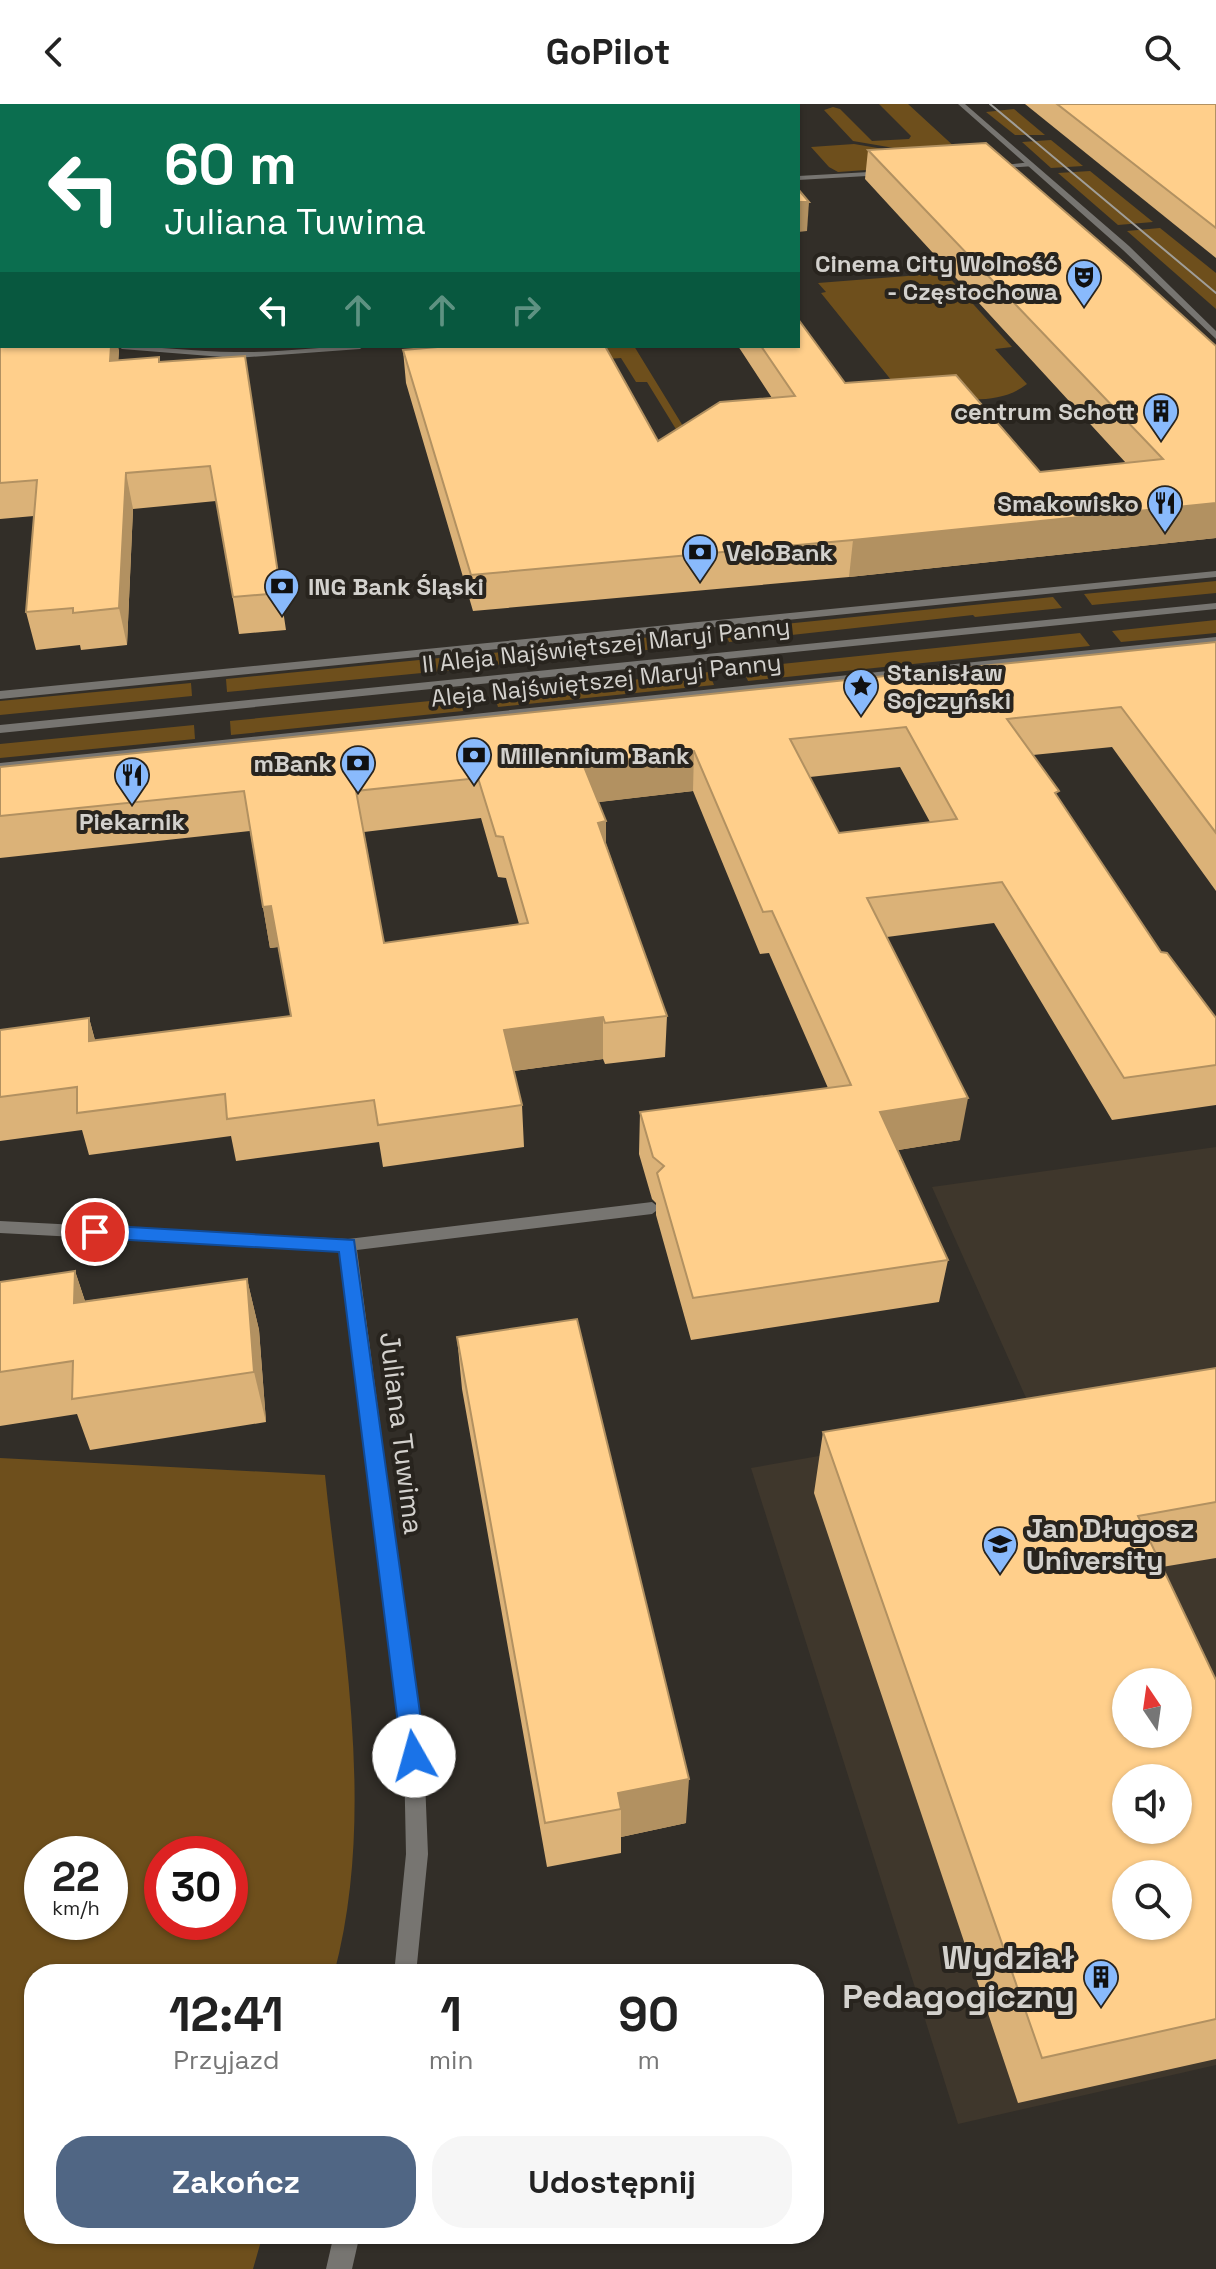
<!DOCTYPE html>
<html lang="pl">
<meta charset="utf-8">
<style>
:root{--surface:#fff;--page:#f6f6f6;--text:#222;--muted:#767676;--accent:#506684}
body{margin:0;font-family:"Space Grotesk",sans-serif;background:var(--page);color:var(--text);height:100vh;display:flex;flex-direction:column;font-size:30px;white-space:nowrap}
*{box-sizing:border-box;margin:0}
p{font-size:26px;color:var(--muted)}
.icon{flex:none;width:44px;height:44px;fill:none;stroke:currentColor;stroke-width:2;stroke-linecap:round;stroke-linejoin:round}
.map{position:relative;flex:1;overflow:hidden}
.sheet{position:absolute;left:24px;top:1860px;width:800px;height:280px;display:flex;flex-direction:column;background:var(--surface);border-radius:32px;box-shadow:0 2px 6px #0004}
.sheet>*{flex:none}
.hud{position:absolute;left:0px;top:0px;width:800px;height:244px;box-shadow:0 2px 6px #0004;background:#0b6e4f;color:#fff;overflow:hidden}
.needle{width:52px;rotate:347deg}
.tools{position:absolute;left:1112px;top:1564px;display:grid;gap:16px}
.tools a{display:grid;place-items:center;width:80px;height:80px;border-radius:50%;background:var(--surface);box-shadow:0 2px 6px #0004;font-size:40px}
.speed{position:absolute;left:24px;top:1732px;display:flex;gap:16px;font-size:40px;font-weight:700;text-align:center}
.speed>*{display:grid;place-content:center;width:104px;height:104px;border-radius:50%;background:var(--surface);box-shadow:0 2px 6px #0004;line-height:1}
.speed small{font-size:20px;font-weight:400}
.speed .limit{border:12px solid #d22;background:#fff;color:#111}
.pin{position:absolute;display:grid;place-items:center;width:68px;height:68px;color:#fff;margin:-34px;border:4px solid #fff;border-radius:50%;box-shadow:0 2px 8px #0007}
.me{position:absolute;width:88px;margin:-44px;rotate:353deg;stroke-linejoin:round;filter:drop-shadow(0 0 6px #0008)}
.turn{display:flex;align-items:center;gap:28px;height:168px;padding:0 32px;font-size:36px}
.turn .icon{width:104px;height:104px;stroke-width:2.5}
.turn b{display:block;font-size:56px;line-height:68px}
.lanes{display:flex;align-items:center;height:76px;padding:0 32px;background:#0003;justify-content:center;gap:40px;direction:ltr}
.lanes .off{opacity:.35}
.eta{display:flex;justify-content:space-evenly;align-items:center;height:136px;text-align:center}
.eta b{font-size:48px;font-weight:700;line-height:56px}
.action{display:flex;gap:16px;margin-top:auto;padding:16px 32px}
.action a{flex:1;height:92px;border-radius:32px;background:var(--accent);color:#fff;font-size:32px;font-weight:700;line-height:92px;text-align:center}
.action a+a{background:var(--page);color:var(--text)}
header{display:flex;justify-content:space-between;align-items:center;height:104px;padding:0 32px;background:var(--surface);font-size:36px;font-weight:700}
.map>svg:first-child{display:block}
.built{fill:#3f372c;fill-rule:evenodd}
.green{fill:#6e4f1c;fill-rule:evenodd}
.lines{fill:none;stroke-linecap:round;stroke-linejoin:round}
.pedestrian{fill:#777571;fill-rule:evenodd}
.minor{fill:#777571;fill-rule:evenodd}
.tertiary{fill:#777571;fill-rule:evenodd}
.tram{stroke:#a09e99;stroke-width:2}
.wall{fill:#dbb278;fill-rule:evenodd}
.shaded-wall{fill:#b29161}
.building{fill:#ffcf8b;stroke:#b29161;stroke-width:2;fill-rule:evenodd}
.route{fill:#1a73e8;stroke:#114b97;stroke-width:2}
.labels{text-anchor:middle;dominant-baseline:central;stroke-width:8;stroke-linejoin:round;paint-order:stroke}
.far-poi-label{font-size:24px;font-weight:bold;fill:#d3d1cd;stroke:#28241e;text-anchor:end}
.far-street-label{font-size:24px;fill:#d3d1cd;stroke:#28241e}
.street-label{font-size:28px;fill:#d3d1cd;stroke:#28241e}
.poi-label{font-size:28px;font-weight:bold;fill:#d3d1cd;stroke:#28241e;text-anchor:start}
.near-poi-label{font-size:34px;font-weight:bold;fill:#d3d1cd;stroke:#28241e;text-anchor:end}
</style>
<header><svg class="icon" aria-label="back" viewBox="0 0 24 24"><path d="M15 5l-7 7 7 7"/></svg>GoPilot<svg class="icon" aria-label="search" viewBox="0 0 24 24"><circle cx="10" cy="10" r="6"/><path d="M15 15l6 6"/></svg></header>
<div class="map">
<svg width="1216" height="2165" viewBox="0 0 1216 2165">
<rect width="100%" height="100%" fill="#322e28"/>
<path class="built" d="M1216,1043V1961L958,2020L751,1364L1035,1314L932,1083ZM1126,1578H1178V1630H1126ZM1126,1674H1178V1726H1126ZM1126,1770H1178V1822H1126Z"/>
<g class="green">
<path d="M879,0H908L970,57L853,37L824,6L833,3L840,5L872,37L909,35L911,32Z"/>
<path d="M1014,5L1045,31H1015L986,8Z"/>
<path d="M1051,36L1083,62L1051,64L1022,38Z"/>
<path d="M854,40L967,59L838,68L829,63L811,43Z"/>
<path d="M1090,67L1153,118L1118,121L1058,69Z"/>
<path d="M1160,124L1216,169V205L1127,127Z"/>
<path d="M945,169L1012,243L995,245L1027,280C993,307 940,291 900,287L821,189L826,188L818,179Z"/>
<path d="M582,242H634L686,327L682,335L647,278H636L621,254L593,256Z"/>
<path d="M1216,477V489L1092,501L1084,490Z"/>
<path d="M1053,493L1062,504L975,513L973,511L729,538L724,526Z"/>
<path d="M1216,516V529L1121,538L1112,527Z"/>
<path d="M692,529L697,541L485,562L482,550Z"/>
<path d="M1080,529L1090,542L748,577L742,564Z"/>
<path d="M450,553L453,566L227,588L226,575Z"/>
<path d="M709,568L714,581L498,603L494,590Z"/>
<path d="M191,579L192,592L0,611V597Z"/>
<path d="M460,594L463,607L231,631L230,617Z"/>
<path d="M194,621L195,635L0,654V640Z"/>
<path d="M0,1354L325,1371C342,1535 377,1708 334,1870H34V2130H263L253,2165H0ZM42,1750H110V1818H42ZM162,1750H230V1818H162Z"/>
</g>
<g class="lines">
<path class="pedestrian" d="M1216,499V505L0,629V621Z"/>
<g class="minor">
<path d="M1031,58L1034,62L991,65L987,63Z"/>
<path d="M887,67L884,71L798,76V72Z"/>
<path d="M118,242C157,242 196,248 235,248C278,249 321,242 364,242L360,245L235,254L122,245Z"/>
<path d="M1216,467V473L0,595V587Z"/>
<path d="M1216,533V539L0,667V659Z"/>
<path d="M652,1098L660,1104L652,1110L357,1146L424,1652L428,1750L416,1870H394L406,1750L404,1652L340,1147L0,1129V1117L348,1135Z"/>
<path d="M334,2130H360L352,2165H326Z"/>
</g>
<path class="tertiary" d="M958,0H965L1129,142L1216,227V235L1123,146Z"/>
<path class="tram" d="M990,0L1216,189"/>
</g>
<g class="wall">
<path d="M0,0L2,2V242L119,246L118,256L160,258L245,252L286,526L239,530L216,397L133,405L127,541L81,546L80,541L36,546L26,508L34,412L0,415Z"/>
<path d="M1025,0H1216V154Z"/>
<path d="M986,39L1216,434L849,473L473,507L406,279L403,246L658,337L772,294L738,242H798L845,279L1040,368L1126,359L865,75L868,46Z"/>
<path d="M1216,538V787L1112,643L1033,651L1057,692L1161,848L1216,914V1001L1112,1016L994,819L887,833L960,1036L898,1046L948,1156L939,1198L691,1236L656,1111V1099L652,1095L639,1050L640,1008L828,984L769,849L760,850L693,687L598,698L606,740L667,912L665,953L605,960L603,955L514,967L522,1001L524,1043L383,1063L379,1038L236,1057L231,1032L89,1051L82,1026L0,1037V926L89,914L95,936L291,912L278,843L270,844L250,727L0,754V663ZM900,663L930,718L839,729L810,673ZM481,714L498,773L506,774L519,820L384,839L364,728Z"/>
<path d="M75,1167L85,1197L247,1175L259,1226L266,1318L90,1346L77,1310L0,1322V1178Z"/>
<path d="M457,1233L686,1719L621,1733V1749L547,1763L462,1285Z"/>
<path d="M1216,1264V1454L1162,1463L1216,1576V1955L1018,1999L814,1389L823,1328Z"/>
</g>
<g class="shaded-wall">
<path d="M798,98H809L807,127L798,128Z"/>
<path d="M111,242H118L119,246L117,290L110,257Z"/>
<path d="M126,369L133,405L127,541L119,504Z"/>
<path d="M1216,399V434L849,473L853,436Z"/>
<path d="M694,647L693,687L583,700V660Z"/>
<path d="M606,717V758L598,719Z"/>
<path d="M271,802L278,843L270,844L263,803Z"/>
<path d="M603,913V955L507,968L504,926Z"/>
<path d="M89,914L100,956L89,937Z"/>
<path d="M968,994L960,1036L874,1050L880,1008Z"/>
<path d="M75,1167L92,1219L74,1199Z"/>
<path d="M247,1175L259,1226L266,1318L254,1268Z"/>
<path d="M689,1675L686,1719L621,1733V1705L618,1689Z"/>
</g>
<g class="building">
<path d="M0,0H761L762,2H2V209H0Z"/>
<path d="M1057,0H1216V124Z"/>
<path d="M986,39L1130,164L1216,242V399L853,436L471,471L403,246L449,242H605L658,337L720,298L795,292L761,242H798V215L845,279L956,271L1040,368L1163,355L868,46Z"/>
<path d="M798,85L809,98H798Z"/>
<path d="M0,221H2V242H111L110,257L159,253V258L245,252L281,489L233,493L210,362L126,369L119,504L73,509V504L26,508L37,376L0,379Z"/>
<path d="M1216,538V729L1121,603L1007,615L1059,687L1055,689L1161,848L1167,849L1216,914V961L1124,974L1002,778L867,794L968,994L880,1008L948,1156L693,1194L657,1069L664,1062L653,1053L640,1008L851,981L772,807L763,808L694,647L583,660L606,717L598,719L667,912L605,919L603,913L504,926L522,1001L378,1021L374,996L227,1015L225,990L77,1009V983L0,993V926L89,914V937L291,912L271,802L263,803L244,687L0,712V663ZM906,623L957,715L839,729L790,635ZM478,674L496,732L503,733L528,819L384,839L356,687Z"/>
<path d="M75,1167L74,1199L247,1175L254,1268L72,1295L73,1257L0,1268V1178Z"/>
<path d="M577,1215L689,1675L618,1689L621,1705L545,1719L457,1233Z"/>
<path d="M1216,1264V1398L1138,1412L1216,1576V1915L1042,1954L823,1328ZM1126,1578H1178V1630H1126ZM1126,1674H1178V1726H1126ZM1126,1770H1178V1822H1126Z"/>
</g>
<path class="route" d="M95,1121L354,1136L426,1652L422,1660L414,1663L405,1660L402,1652L339,1148L95,1134L85,1128Z"/>
<defs>
<g id="theatre-pin" transform="scale(1.8)"><path d="M0 17L-7.5 6A9.5 9.5 0 1 1 7.5 6Z" fill="#89bafc" stroke="#28241e"/><path d="M-5-5.5Q0-4 5-5.5V0Q5 5 0 6Q-5 5-5 0ZM-3.3-2.5H-1v1.5H-3.3ZM1-2.5H3.3v1.5H1ZM-2.8 1Q0 5.5 2.8 1Z" fill="#111"/></g>
<g id="building-pin" transform="scale(1.8)"><path d="M0 17L-7.5 6A9.5 9.5 0 1 1 7.5 6Z" fill="#89bafc" stroke="#28241e"/><path d="M-4-6H4V6H1V3H-1V6H-4ZM-2.5-4.3h1.7v1.8h-1.7ZM.8-4.3h1.7v1.8H.8ZM-2.5-1h1.7V.8h-1.7ZM.8-1h1.7V.8H.8Z" fill="#111"/></g>
<g id="restaurant-pin" transform="scale(1.8)"><path d="M0 17L-7.5 6A9.5 9.5 0 1 1 7.5 6Z" fill="#89bafc" stroke="#28241e"/><path d="M-5-6h1v4h1v-4h1v4h1v-4h1v5L-1.5 .5V6h-2V.5L-5-1ZM5-6V6H3V1.5H1.5Q1.5-4 5-6Z" fill="#111"/></g>
<g id="bank-pin" transform="scale(1.8)"><path d="M0 17L-7.5 6A9.5 9.5 0 1 1 7.5 6Z" fill="#89bafc" stroke="#28241e"/><path d="M-6-4H6V4H-6ZM0-2.3a2.3 2.3 0 1 0 0 4.6a2.3 2.3 0 1 0 0-4.6Z" fill="#111"/></g>
<g id="sight-pin" transform="scale(1.8)"><path d="M0 17L-7.5 6A9.5 9.5 0 1 1 7.5 6Z" fill="#89bafc" stroke="#28241e"/><path d="M0-6L1.8-2.2L6-1.7L2.9 1.2L3.7 5.4L0 3.3L-3.7 5.4L-2.9 1.2L-6-1.7L-1.8-2.2Z" fill="#111"/></g>
<g id="university-pin" transform="scale(1.8)"><path d="M0 17L-7.5 6A9.5 9.5 0 1 1 7.5 6Z" fill="#89bafc" stroke="#28241e"/><path d="M0-5L7-2L0 1L-7-2ZM-4 1L0 2.5L4 1V4Q0 6-4 4Z" fill="#111"/></g>
</defs>
<g fill-rule="evenodd">
<use href="#theatre-pin" x="1084" y="173"/>
<use href="#building-pin" x="1161" y="307"/>
<use href="#restaurant-pin" x="1165" y="399"/>
<use href="#bank-pin" x="700" y="448"/>
<use href="#bank-pin" x="282" y="482"/>
<use href="#sight-pin" x="861" y="582"/>
<use href="#bank-pin" x="474" y="651"/>
<use href="#bank-pin" x="358" y="659"/>
<use href="#restaurant-pin" x="132" y="671"/>
<use href="#university-pin" x="1000" y="1440"/>
<use href="#building-pin" x="1101" y="1873"/>
</g>
<g class="labels">
<g class="far-poi-label">
<text x="1058" y="159">Cinema City Wolność<tspan x="1058" dy="28">- Częstochowa</tspan></text>
<text x="1135" y="307">centrum Schott</text>
<text x="1139" y="399">Smakowisko</text>
<text x="726" y="448" text-anchor="start">VeloBank</text>
<text x="308" y="482" text-anchor="start">ING Bank Śląski</text>
<text x="887" y="568" text-anchor="start">Stanisław<tspan x="887" dy="28">Sojczyński</tspan></text>
<text x="500" y="651" text-anchor="start">Millennium Bank</text>
<text x="332" y="659">mBank</text>
<text x="132" y="717" text-anchor="middle">Piekarnik</text>
</g>
<g class="far-street-label">
<text transform="translate(606 541) rotate(-6)">II Aleja Najświętszej Maryi Panny</text>
<text transform="translate(606 576) rotate(-6)">Aleja Najświętszej Maryi Panny</text>
</g>
<g class="street-label">
<text transform="translate(402 1329) rotate(83)">Juliana Tuwima</text>
</g>
<g class="poi-label">
<text x="1026" y="1424">Jan Długosz<tspan x="1026" dy="32">University</tspan></text>
</g>
<g class="near-poi-label">
<text x="1075" y="1853">Wydział<tspan x="1075" dy="39">Pedagogiczny</tspan></text>
</g>
</g>
</svg>
<div class="tools">
<a><svg class="needle" viewBox="-14 -14 28 28"><path d="M0-13l5 13h-10z" fill="#e53935"/><path d="M0 13l5-13h-10z" fill="#767676"/></svg></a>
<a><svg class="icon" aria-label="sound" viewBox="0 0 24 24"><path d="M4 9h4l5-4v14l-5-4H4zM17 9q2 3 0 6"/></svg></a>
<a><svg class="icon" aria-label="search" viewBox="0 0 24 24"><circle cx="10" cy="10" r="6"/><path d="M15 15l6 6"/></svg></a>
</div>
<div class="speed"><div>22<small>km/h</small></div><div class="limit">30</div></div>
<div class="pin" style="left:95px;top:1128px;background:#d93025"><svg class="icon" aria-label="arrive" viewBox="0 0 24 24"><path d="M6 21V4h12l-3 4 3 4H6"/></svg></div>
<svg class="me" style="left:414px;top:1652px" viewBox="-20 -20 40 40"><circle r="19" fill="#fff"/><path d="M0-13L10 11 0 6-10 11z" fill="#1a73e8"/></svg>
<div class="hud">
<div class="turn"><svg class="icon" aria-label="left" viewBox="0 0 24 24"><path d="M17 20v-9H6M10 6l-5 5 5 5"/></svg><div><b>60 m</b>Juliana Tuwima</div></div>
<div class="lanes"><svg class="icon" aria-label="left" viewBox="0 0 24 24"><path d="M17 20v-9H6M10 6l-5 5 5 5"/></svg><svg class="icon off" aria-label="ahead" viewBox="0 0 24 24"><path d="M12 20V5M6 11l6-6 6 6"/></svg><svg class="icon off" aria-label="ahead" viewBox="0 0 24 24"><path d="M12 20V5M6 11l6-6 6 6"/></svg><svg class="icon off" aria-label="right" viewBox="0 0 24 24"><path d="M7 20v-9h11M14 6l5 5-5 5"/></svg></div>
</div>
<section class="sheet">
<div class="eta">
<div><b>12:41</b><p>Przyjazd</p></div>
<div><b>1</b><p>min</p></div>
<div><b>90</b><p>m</p></div>
</div>
<div class="action"><a>Zakończ</a><a>Udostępnij</a></div>
</section>
</div>
